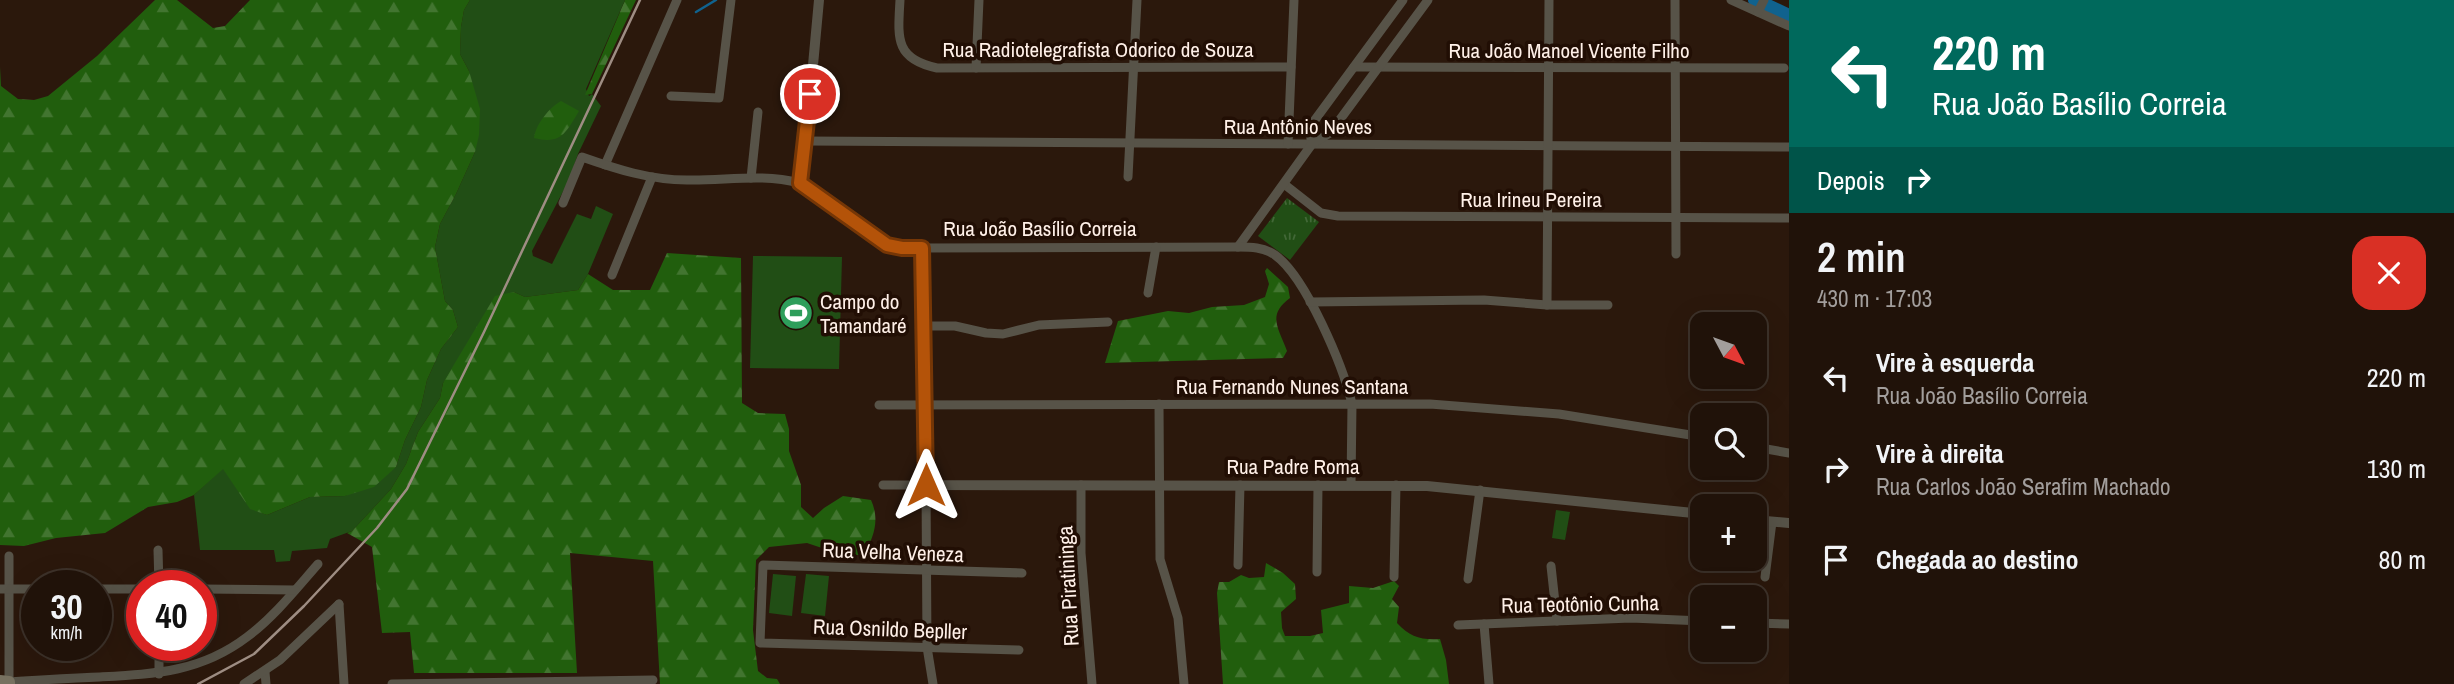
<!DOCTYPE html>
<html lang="pt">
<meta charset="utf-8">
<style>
:root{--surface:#201209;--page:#2d2017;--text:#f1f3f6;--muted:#a29e9c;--line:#3d322a}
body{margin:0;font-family:"Archivo Narrow",sans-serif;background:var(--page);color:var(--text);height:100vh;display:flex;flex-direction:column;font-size:26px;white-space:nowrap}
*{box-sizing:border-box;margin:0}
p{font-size:23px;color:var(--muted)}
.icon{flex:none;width:38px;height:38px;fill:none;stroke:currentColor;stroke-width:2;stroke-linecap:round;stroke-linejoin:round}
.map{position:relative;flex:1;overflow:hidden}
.details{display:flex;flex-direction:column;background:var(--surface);width:665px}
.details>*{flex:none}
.guide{background:#00695c;color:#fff;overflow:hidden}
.needle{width:46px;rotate:131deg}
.fabs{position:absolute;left:1690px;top:312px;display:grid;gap:14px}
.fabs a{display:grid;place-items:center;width:77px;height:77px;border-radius:14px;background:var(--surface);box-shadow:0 7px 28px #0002,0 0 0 2px var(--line);font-size:35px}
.speed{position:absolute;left:21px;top:570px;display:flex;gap:14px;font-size:35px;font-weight:700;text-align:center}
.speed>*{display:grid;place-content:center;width:91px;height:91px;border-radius:50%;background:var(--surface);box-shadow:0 7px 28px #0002,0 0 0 2px var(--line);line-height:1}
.speed small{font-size:18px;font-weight:400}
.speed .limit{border:10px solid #d22;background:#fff;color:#111}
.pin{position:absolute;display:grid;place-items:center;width:60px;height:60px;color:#fff;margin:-30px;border:4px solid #fff;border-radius:50%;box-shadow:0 2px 7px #0007}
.me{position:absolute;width:77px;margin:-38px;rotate:0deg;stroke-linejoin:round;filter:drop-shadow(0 0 5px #0008)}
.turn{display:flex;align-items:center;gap:24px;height:147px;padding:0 28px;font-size:32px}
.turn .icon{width:91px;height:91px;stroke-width:2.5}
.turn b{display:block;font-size:49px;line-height:60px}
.then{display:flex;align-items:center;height:66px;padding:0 28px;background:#0003;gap:14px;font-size:26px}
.round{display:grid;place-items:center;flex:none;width:74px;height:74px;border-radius:21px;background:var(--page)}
.overview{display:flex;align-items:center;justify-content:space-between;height:119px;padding:0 28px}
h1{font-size:42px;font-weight:600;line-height:52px}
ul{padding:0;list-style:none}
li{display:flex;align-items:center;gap:21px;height:91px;padding:0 28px}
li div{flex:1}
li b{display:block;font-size:26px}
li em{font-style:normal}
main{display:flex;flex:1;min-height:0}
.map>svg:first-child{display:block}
.grass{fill:#214e15}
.forest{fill:url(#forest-firs)}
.park{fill:url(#park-tufts)}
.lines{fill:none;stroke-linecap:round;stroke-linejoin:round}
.stream{stroke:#10628e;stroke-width:2.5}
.river{stroke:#10628e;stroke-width:14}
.minor{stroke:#575348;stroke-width:9}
.tertiary{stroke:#575348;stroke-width:10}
.secondary{stroke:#777160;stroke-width:12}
.rail{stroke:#9e8d83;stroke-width:2.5}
.route-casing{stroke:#753606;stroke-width:18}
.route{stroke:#b45309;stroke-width:12}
.labels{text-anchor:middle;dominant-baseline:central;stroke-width:7;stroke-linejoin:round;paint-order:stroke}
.street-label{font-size:21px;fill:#fff0e8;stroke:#210e04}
.poi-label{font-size:21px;fill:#fff0e8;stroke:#210e04;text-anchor:start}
</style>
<main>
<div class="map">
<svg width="1789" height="684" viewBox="0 0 1789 684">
<defs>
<pattern id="forest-firs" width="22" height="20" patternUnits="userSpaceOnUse" patternTransform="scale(1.75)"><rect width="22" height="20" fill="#215e0d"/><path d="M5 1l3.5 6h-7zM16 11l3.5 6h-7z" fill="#427530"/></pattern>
<pattern id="park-tufts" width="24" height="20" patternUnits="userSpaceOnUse" patternTransform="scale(1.75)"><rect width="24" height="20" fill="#214e15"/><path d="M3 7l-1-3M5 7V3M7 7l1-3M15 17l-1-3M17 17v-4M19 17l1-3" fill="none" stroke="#426837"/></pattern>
</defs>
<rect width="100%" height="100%" fill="#2b180c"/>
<g class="grass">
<path d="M470,0H625L586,89L589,96L592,94L601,106L578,154L569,180L532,251L533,256L552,264L577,214L591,219L596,206L613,214L588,274L578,290L525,297L514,292L443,383L440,398L418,432L406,464L391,489L352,531L330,539L327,548L292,551L290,561L276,562L274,550H200L194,495L223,468L250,508L267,515L310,497L345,496L396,467L405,440L421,407L427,380L441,349L458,327L453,310L445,301L435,247L440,224L456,194L475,152L469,71L460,54L461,27L464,10Z"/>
<path d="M753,256L842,257L839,369L750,368Z"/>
<path d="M1556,510L1570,512L1565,540L1552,538Z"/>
<path d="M773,574L796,576L792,616L769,613Z"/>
<path d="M806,574L829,576L825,616L801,613Z"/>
</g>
<g class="forest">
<path d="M155,0H177L213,28L225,26L250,0H470L464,10L461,27L460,54L469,71L480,109L479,135L475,152L456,194L440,224L435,247L445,301L453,310L458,327L441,349L427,380L421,407L405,440L396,467L374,487L345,496L310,497L267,515L250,509L223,469L194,495L177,502L148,507L105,533L56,538L24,546L0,545V67L1,86L18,99L34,100L48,96L97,56Z"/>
<path d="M625,0H636L592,94L585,95Z"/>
<path d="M561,101L579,111C566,132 562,145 534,138C536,124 549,108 561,101Z"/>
<path d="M667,253L741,258L742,403L758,413L785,414L789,429V451L801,485V507L813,518L824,508L843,496L871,500C880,520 874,536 864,555H843L807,543L769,547L756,560L753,630L758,671L767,678L777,679L780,684H660L653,561L570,553L577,673H414L410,632L382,633L372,547L347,533L352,531L391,489L406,464L418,432L440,398L443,383L495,296L514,292L525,297L578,290L588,274L613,290H650Z"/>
<path d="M1267,268L1288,287L1290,298C1267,315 1278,327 1287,351L1283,358L1105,363L1118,321L1168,311L1189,313L1212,307L1244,305L1265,297L1269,284L1265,271Z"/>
<path d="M1266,563L1283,573L1295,584L1296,599L1281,612L1282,628L1285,636H1310L1323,633L1321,610L1349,603V586L1373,588L1394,581L1399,586L1392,599L1399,607L1397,623C1410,637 1420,640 1440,639L1446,660L1449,684H1223L1217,593L1219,582H1229L1241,575L1249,578L1264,577Z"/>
</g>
<path class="park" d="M1287,198L1319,222L1290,260L1258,236Z"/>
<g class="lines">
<path class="stream" d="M696,12L716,0"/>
<path class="river" d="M1755,0L1789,16"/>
<g class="minor">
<path d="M900,0C898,37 894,59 937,68L1291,67"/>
<path d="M1675,0L1676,254"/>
<path d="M1731,0L1789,26"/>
<path d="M1758,12L1764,0"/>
<path d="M1354,67L1784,68"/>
<path d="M976,68L979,0"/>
<path d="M671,96L719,98L731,0"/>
<path d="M806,141L1789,147"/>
<path d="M1288,144L1294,0"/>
<path d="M1312,144L1309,128L1403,0"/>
<path d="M605,165L677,0"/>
<path d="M1128,177L1137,0"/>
<path d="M751,178L758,112"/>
<path d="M1284,184L1321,213L1338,216L1789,218"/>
<path d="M563,203L582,157C616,169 650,180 687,180C724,181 763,173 799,183"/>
<path d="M1238,247L1312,144L1330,133L1428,0"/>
<path d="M922,248L1238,247C1250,247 1264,247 1275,255C1306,277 1343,366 1352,404L1351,485"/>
<path d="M612,275L652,177"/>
<path d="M1148,293L1156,247"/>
<path d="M1310,302L1484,300L1547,305H1608"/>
<path d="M1547,305L1549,0"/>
<path d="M924,326H955L986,333L1003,334L1039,325L1108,322"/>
<path d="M1159,404L1160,559L1178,618L1184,684"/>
<path d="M879,405L1430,404L1559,414L1703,437"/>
<path d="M1755,447L1789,453"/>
<path d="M883,485H926L927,647L933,684"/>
<path d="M1081,485V553L1092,684"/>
<path d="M158,550L159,586"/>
<path d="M9,556V682C39,680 70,678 100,677C155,674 201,672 247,637C274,617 296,589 318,564"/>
<path d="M1238,565L1240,485"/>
<path d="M1551,566L1557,621"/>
<path d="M1317,572L1318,485"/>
<path d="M1394,577L1396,485"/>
<path d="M1765,577L1772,522"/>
<path d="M1468,579L1480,490"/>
<path d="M0,589H37"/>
<path d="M96,589H142"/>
<path d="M201,589L295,590"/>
<path d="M339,604L344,684"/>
<path d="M1755,623L1789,624"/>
<path d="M1484,624L1489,684"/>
<path d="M1458,625L1631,618L1703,621"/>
<path d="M159,646V674"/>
<path d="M1019,650L760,643L763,565L1022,573"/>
<path d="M265,672L266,684"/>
<path d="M244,684L280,660L339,604"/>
<path d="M392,684L653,680"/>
</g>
<g class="tertiary">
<path d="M819,0L806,141L799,183L887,245L902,248H922L926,485L1427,486L1703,514"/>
<path d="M1755,520L1789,523"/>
</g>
<path class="secondary" d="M0,681L9,682V684"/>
<path class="rail" d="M198,684L254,654L304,606L377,528L407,489L484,332L640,0"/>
</g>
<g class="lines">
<g class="route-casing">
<path id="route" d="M810,94L800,183L887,245L902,248H922L926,485"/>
</g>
<use href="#route" class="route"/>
</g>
<defs>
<g id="stadium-disc" transform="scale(1.75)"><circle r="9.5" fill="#2e9e5b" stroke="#210e04"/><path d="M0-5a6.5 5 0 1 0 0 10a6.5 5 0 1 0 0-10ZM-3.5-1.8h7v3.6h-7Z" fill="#fff"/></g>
</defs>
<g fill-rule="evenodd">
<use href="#stadium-disc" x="796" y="313"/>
</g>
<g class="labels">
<g class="street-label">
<text x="1098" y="49">Rua Radiotelegrafista Odorico de Souza</text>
<text x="1569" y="50">Rua João Manoel Vicente Filho</text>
<text x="1298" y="126">Rua Antônio Neves</text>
<text x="1531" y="199">Rua Irineu Pereira</text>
<text x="1040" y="228">Rua João Basílio Correia</text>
<text x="1292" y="386">Rua Fernando Nunes Santana</text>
<text x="1293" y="466">Rua Padre Roma</text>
<text transform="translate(893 552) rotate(2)">Rua Velha Veneza</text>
<text transform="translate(1068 586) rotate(-93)">Rua Piratininga</text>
<text transform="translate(1580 604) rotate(-1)">Rua Teotônio Cunha</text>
<text transform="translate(890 629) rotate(2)">Rua Osnildo Bepller</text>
</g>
<g class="poi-label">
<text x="820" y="301">Campo do<tspan x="820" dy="24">Tamandaré</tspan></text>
</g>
</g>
</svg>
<div class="fabs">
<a><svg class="needle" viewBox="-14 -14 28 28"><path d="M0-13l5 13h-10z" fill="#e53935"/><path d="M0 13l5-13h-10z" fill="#a29e9c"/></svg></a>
<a><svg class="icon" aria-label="search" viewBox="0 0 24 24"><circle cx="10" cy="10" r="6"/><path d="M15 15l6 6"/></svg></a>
<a>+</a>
<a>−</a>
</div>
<div class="speed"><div>30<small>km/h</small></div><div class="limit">40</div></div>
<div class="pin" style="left:810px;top:94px;background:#d93025"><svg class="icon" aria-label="arrive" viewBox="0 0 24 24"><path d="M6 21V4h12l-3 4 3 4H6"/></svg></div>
<svg class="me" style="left:926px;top:485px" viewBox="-20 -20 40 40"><path d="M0-17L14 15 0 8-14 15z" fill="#b45309" stroke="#fff" stroke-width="4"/></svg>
</div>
<section class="details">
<div class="guide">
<div class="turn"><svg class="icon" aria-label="left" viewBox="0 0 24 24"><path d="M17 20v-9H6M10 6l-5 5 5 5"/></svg><div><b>220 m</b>Rua João Basílio Correia</div></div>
<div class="then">Depois<svg class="icon" aria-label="right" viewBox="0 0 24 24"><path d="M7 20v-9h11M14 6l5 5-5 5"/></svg></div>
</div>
<div class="overview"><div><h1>2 min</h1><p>430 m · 17:03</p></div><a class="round" style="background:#d93025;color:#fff"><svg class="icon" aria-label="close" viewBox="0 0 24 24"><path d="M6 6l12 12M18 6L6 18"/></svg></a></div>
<ul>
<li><svg class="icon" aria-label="left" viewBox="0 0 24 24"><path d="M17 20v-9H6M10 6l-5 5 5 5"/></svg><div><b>Vire à esquerda</b><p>Rua João Basílio Correia</p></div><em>220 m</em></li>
<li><svg class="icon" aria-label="right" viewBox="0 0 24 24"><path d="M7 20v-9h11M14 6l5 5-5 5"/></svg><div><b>Vire à direita</b><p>Rua Carlos João Serafim Machado</p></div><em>130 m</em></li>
<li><svg class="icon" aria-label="arrive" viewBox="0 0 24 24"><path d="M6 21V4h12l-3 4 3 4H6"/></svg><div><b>Chegada ao destino</b></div><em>80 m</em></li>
</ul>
</section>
</main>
